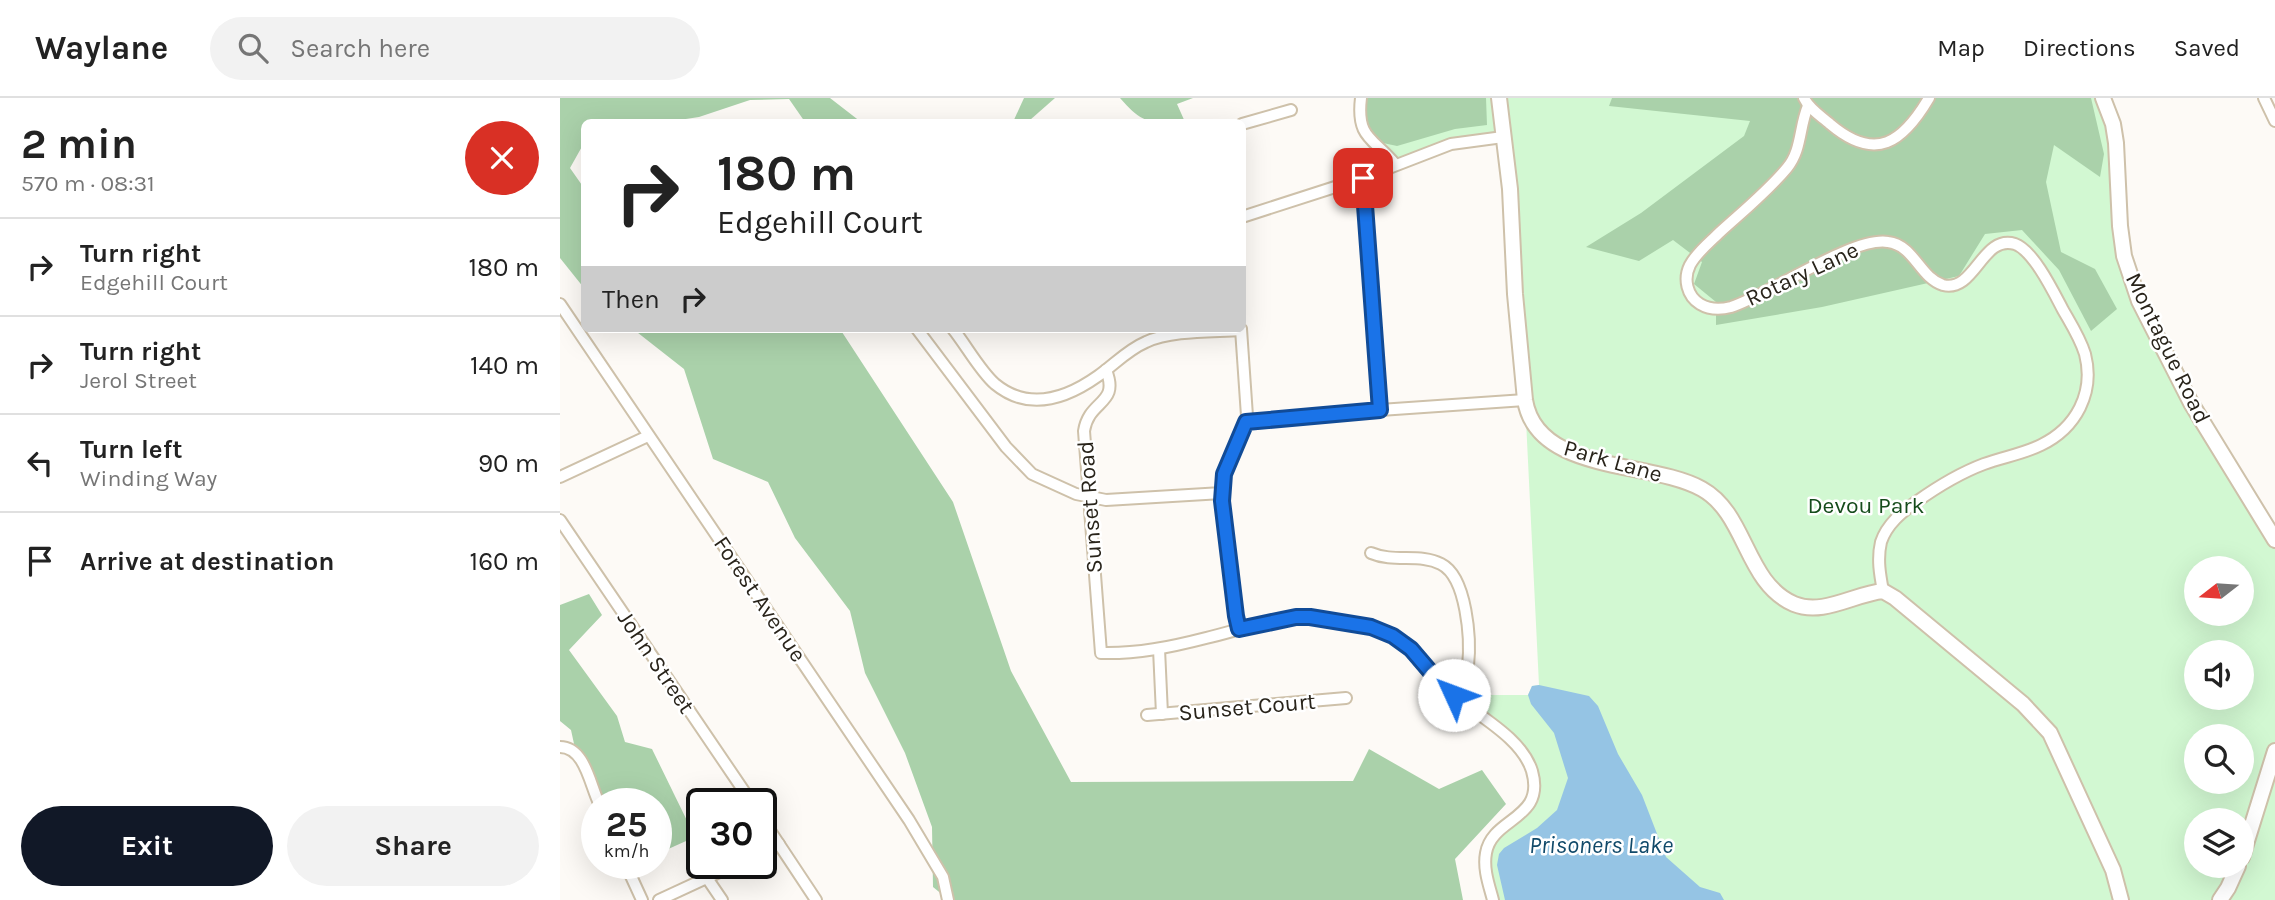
<!DOCTYPE html>
<meta charset="utf-8">
<style>
:root{--surface:#fff;--page:#f2f2f2;--text:#222;--muted:#767676;--line:#e0e0e0;--accent:#111827}
body{margin:0;font-family:Karla,sans-serif;background:var(--page);color:var(--text);height:100vh;display:flex;flex-direction:column;font-size:26px;white-space:nowrap}
*{box-sizing:border-box;margin:0}
p{font-size:23px;color:var(--muted)}
.icon{flex:none;width:38px;height:38px;fill:none;stroke:currentColor;stroke-width:2;stroke-linecap:round;stroke-linejoin:round}
.map{position:relative;flex:1;overflow:hidden}
.panel{display:flex;flex-direction:column;background:var(--surface);width:560px}
.panel>*{flex:none}
.hud{position:absolute;left:21px;top:21px;width:665px;height:214px;border-radius:10px;box-shadow:0 7px 28px #0002;background:#fff;color:var(--text);overflow:hidden}
.needle{width:46px;rotate:253deg}
.controls{position:absolute;left:1624px;top:458px;display:grid;gap:14px}
.controls a{display:grid;place-items:center;width:70px;height:70px;border-radius:50%;background:var(--surface);box-shadow:0 7px 28px #0002;font-size:35px}
.speed{position:absolute;left:21px;top:690px;display:flex;gap:14px;font-size:35px;font-weight:700;text-align:center}
.speed>*{display:grid;place-content:center;width:91px;height:91px;border-radius:50%;background:var(--surface);box-shadow:0 7px 28px #0002;line-height:1}
.speed small{font-size:18px;font-weight:400}
.speed .limit{border:4px solid #111;border-radius:10px;background:#fff;color:#111}
.pin{position:absolute;display:grid;place-items:center;width:60px;height:60px;color:#fff;margin:-30px;border-radius:14px;box-shadow:0 4px 10px #0006}
.me{position:absolute;width:77px;margin:-38px;rotate:313deg;stroke-linejoin:round;filter:drop-shadow(0 0 5px #0008)}
.turn{display:flex;align-items:center;gap:24px;height:147px;padding:0 21px;font-size:32px}
.turn .icon{width:91px;height:91px;stroke-width:2.5}
.turn b{display:block;font-size:49px;line-height:60px}
.then{display:flex;align-items:center;height:66px;padding:0 21px;background:#0003;gap:14px;font-size:26px}
.round{display:grid;place-items:center;flex:none;width:74px;height:74px;border-radius:37px;background:var(--page)}
.head{display:flex;align-items:center;justify-content:space-between;height:119px;padding:0 21px}
h1{font-size:42px;font-weight:700;line-height:52px}
.cta{display:flex;gap:14px;margin-top:auto;padding:14px 21px}
.cta a{flex:1;height:80px;border-radius:42px;background:var(--accent);color:#fff;font-size:28px;font-weight:700;line-height:80px;text-align:center}
.cta a+a{background:var(--page);color:var(--text)}
ul{padding:0;list-style:none}
li{display:flex;align-items:center;gap:21px;height:98px;padding:0 21px;border-top:2px solid var(--line)}
li div{flex:1}
li b{display:block;font-size:26px}
li em{font-style:normal}
header{display:flex;align-items:center;gap:42px;box-sizing:border-box;height:98px;padding:0 35px;background:var(--surface);border-bottom:2px solid var(--line)}
header strong{font-size:33px}
nav{display:flex;gap:38px;margin-inline-start:auto;font-size:24px}
.search{width:490px;height:63px;background:var(--page);display:flex;align-items:center;gap:18px;box-sizing:border-box;padding:0 24px;border-radius:38px;color:var(--muted);font-size:26px}
main{display:flex;flex:1;min-height:0}
.map>svg:first-child{display:block}
.green{fill:#d2f8d2;fill-rule:evenodd}
.forest{fill:#aad1aa}
.water{fill:#95c4e4}
.lines{fill:none;stroke-linecap:round;stroke-linejoin:round}
.street-casing{stroke:#cec1aa;stroke-width:14}
.secondary-casing{stroke:#cec1aa;stroke-width:18}
.street{stroke:#fff;stroke-width:10}
.secondary{stroke:#fff;stroke-width:14}
.route-casing{stroke:#114b97;stroke-width:18}
.route{stroke:#1a73e8;stroke-width:12}
.labels{text-anchor:middle;dominant-baseline:central;stroke-width:5;stroke-linejoin:round;paint-order:stroke}
.street-label{font-size:23px;fill:#29241b;stroke:#fff}
.park-label{font-size:23px;fill:#154c1b;stroke:#fff}
.water-label{font-size:24px;font-style:italic;fill:#114a6a;stroke:#fff}
</style>
<header>
<strong>Waylane</strong>
<div class="search"><svg class="icon" aria-label="search" viewBox="0 0 24 24"><circle cx="10" cy="10" r="6"/><path d="M15 15l6 6"/></svg>Search here</div>
<nav><a>Map</a><a>Directions</a><a>Saved</a></nav>
</header>
<main>
<section class="panel">
<div class="head"><div><h1>2 min</h1><p>570 m · 08:31</p></div><a class="round" style="background:#d93025;color:#fff"><svg class="icon" aria-label="close" viewBox="0 0 24 24"><path d="M6 6l12 12M18 6L6 18"/></svg></a></div>
<ul>
<li><svg class="icon" aria-label="right" viewBox="0 0 24 24"><path d="M7 20v-9h11M14 6l5 5-5 5"/></svg><div><b>Turn right</b><p>Edgehill Court</p></div><em>180 m</em></li>
<li><svg class="icon" aria-label="right" viewBox="0 0 24 24"><path d="M7 20v-9h11M14 6l5 5-5 5"/></svg><div><b>Turn right</b><p>Jerol Street</p></div><em>140 m</em></li>
<li><svg class="icon" aria-label="left" viewBox="0 0 24 24"><path d="M17 20v-9H6M10 6l-5 5 5 5"/></svg><div><b>Turn left</b><p>Winding Way</p></div><em>90 m</em></li>
<li><svg class="icon" aria-label="arrive" viewBox="0 0 24 24"><path d="M6 21V4h12l-3 4 3 4H6"/></svg><div><b>Arrive at destination</b></div><em>160 m</em></li>
</ul>
<div class="cta"><a>Exit</a><a>Share</a></div>
</section>
<div class="map">
<svg width="1715" height="802" viewBox="0 0 1715 802">
<rect width="100%" height="100%" fill="#fdfaf6"/>
<path class="green" d="M801,0H1543L1560,128L1579,203L1715,442V802H933L927,751L972,703L965,659L894,597H968L972,588L979,587L965,302L943,39L835,66L799,11ZM1636,471H1682V516H1636ZM1636,555H1682V600H1636ZM1636,639H1682V684H1636ZM1636,723H1682V768H1636Z"/>
<g class="forest">
<path d="M0,0H270L301,24H245L229,1L190,2L139,19L106,24H24V45L10,70L24,90V190L0,160Z"/>
<path d="M464,0H495L470,22L453,24Z"/>
<path d="M560,0H633L617,6L625,24C591,24 584,28 560,0Z"/>
<path d="M801,0H926L927,27L895,31L837,48L809,42Z"/>
<path d="M1052,0H1531L1544,56L1540,79L1494,47L1486,84L1501,154L1535,171L1557,211L1531,233L1499,172L1462,132L1425,136L1399,178L1262,209L1156,227V204L1134,186L1142,164L1113,142L1079,163L1026,149L1081,115L1184,38L1190,23L1049,8Z"/>
<path d="M73,231H280L393,404L451,573L511,684L793,683L809,651L879,691L922,672L946,706L895,761L903,802H389L373,789L372,729L345,655L305,575L290,513L235,440L208,384L153,361L124,271Z"/>
<path d="M29,496L42,517L9,552L57,618L65,644L92,651L135,739L106,752L96,737V705H39L16,655L11,632L0,623V507Z"/>
</g>
<path class="water" d="M979,587L1029,598L1038,608L1058,656L1082,697L1106,759L1140,789L1160,795L1164,802H945L937,767L939,756L944,750L977,730L997,712L1008,680L994,635L971,606L968,597L972,588Z"/>
<g class="lines">
<g class="street-casing">
<g id="street">
<path d="M801,0C796,41 814,40 835,66"/>
<path d="M1244,0C1249,11 1261,18 1270,26C1316,65 1343,44 1369,0"/>
<path d="M1704,0L1715,23"/>
<path d="M1248,8C1239,29 1242,52 1227,70C1207,94 1182,114 1159,135C1149,145 1137,154 1130,167C1123,181 1127,198 1140,206C1150,212 1160,212 1171,209C1209,197 1293,138 1328,144C1354,147 1360,180 1383,187C1415,195 1422,136 1455,146C1474,153 1494,195 1503,212C1511,226 1520,240 1525,256C1535,295 1516,330 1481,347C1463,356 1443,359 1424,366C1400,375 1377,389 1356,404C1342,414 1327,426 1321,444C1317,461 1320,477 1323,493"/>
<path d="M682,26L731,12"/>
<path d="M803,80L820,312"/>
<path d="M682,119L803,80L891,46L943,39"/>
<path d="M0,206L349,722L383,779L388,802"/>
<path d="M357,231L446,349L472,376L516,396L546,402L662,395"/>
<path d="M393,231C406,247 420,273 435,286C469,314 507,300 538,278C554,267 567,252 586,244C611,232 653,234 681,232"/>
<path d="M546,272C560,307 529,301 524,333L541,555C577,556 611,549 646,540C676,533 708,521 739,519C757,518 774,522 792,525C806,528 820,530 832,537C848,547 857,561 870,575C878,584 887,592 897,600C922,620 962,641 972,673C986,722 932,719 926,755C923,771 929,787 933,802"/>
<path d="M686,324L820,312L965,302"/>
<path d="M0,379L88,338"/>
<path d="M0,422L192,705"/>
<path d="M811,455C834,465 860,455 881,466C907,479 911,542 908,568C907,578 901,589 894,597"/>
<path d="M679,531L661,403L664,377L687,318L681,231"/>
<path d="M599,551L602,616"/>
<path d="M587,617L786,600"/>
<path d="M0,649C25,649 30,687 39,705"/>
<path d="M201,719L256,802"/>
<path d="M201,754L219,746"/>
<path d="M65,765L82,802"/>
<path d="M147,780L162,802"/>
<path d="M99,802L179,765"/>
</g>
</g>
<g class="secondary-casing">
<g id="secondary">
<path d="M939,0L950,91L955,196L965,302C977,376 1090,362 1142,391C1187,416 1185,485 1234,506C1263,518 1294,496 1323,493L1335,500L1463,606L1490,635L1553,772L1561,802"/>
<path d="M1543,0L1553,26L1556,45L1560,128L1564,158L1579,203L1631,305L1715,442"/>
<path d="M1682,759L1715,653"/>
<path d="M1660,802L1668,790L1678,768"/>
</g>
</g>
<use href="#street" class="street"/>
<use href="#secondary" class="secondary"/>
</g>
<g class="lines">
<g class="route-casing">
<path id="route" d="M803,80L820,312L686,324L664,376L662,403L676,518L679,531L736,519H750L811,529L833,538L851,551L880,585L894,597"/>
</g>
<use href="#route" class="route"/>
</g>
<g class="labels">
<g class="street-label">
<text transform="translate(1242 176) rotate(-25)">Rotary Lane</text>
<text transform="translate(1608 250) rotate(64)">Montague Road</text>
<text transform="translate(1053 363) rotate(16)">Park Lane</text>
<text transform="translate(530 409) rotate(-94)">Sunset Road</text>
<text transform="translate(200 501) rotate(56)">Forest Avenue</text>
<text transform="translate(96 564) rotate(56)">John Street</text>
<text transform="translate(687 609) rotate(-5)">Sunset Court</text>
</g>
<g class="park-label">
<text x="1306" y="407">Devou Park</text>
</g>
<g class="water-label">
<text x="1041" y="747">Prisoners Lake</text>
</g>
</g>
</svg>
<div class="controls">
<a><svg class="needle" viewBox="-14 -14 28 28"><path d="M0-13l5 13h-10z" fill="#e53935"/><path d="M0 13l5-13h-10z" fill="#767676"/></svg></a>
<a><svg class="icon" aria-label="sound" viewBox="0 0 24 24"><path d="M4 9h4l5-4v14l-5-4H4zM17 9q2 3 0 6"/></svg></a>
<a><svg class="icon" aria-label="search" viewBox="0 0 24 24"><circle cx="10" cy="10" r="6"/><path d="M15 15l6 6"/></svg></a>
<a><svg class="icon" aria-label="layers" viewBox="0 0 24 24"><path d="M12 4l9 5-9 5-9-5zM3 14l9 5 9-5"/></svg></a>
</div>
<div class="speed"><div>25<small>km/h</small></div><div class="limit">30</div></div>
<div class="pin" style="left:803px;top:80px;background:#d93025"><svg class="icon" aria-label="arrive" viewBox="0 0 24 24"><path d="M6 21V4h12l-3 4 3 4H6"/></svg></div>
<svg class="me" style="left:894px;top:597px" viewBox="-20 -20 40 40"><circle r="19" fill="#fff"/><path d="M0-13L10 11 0 6-10 11z" fill="#1a73e8"/></svg>
<div class="hud">
<div class="turn"><svg class="icon" aria-label="right" viewBox="0 0 24 24"><path d="M7 20v-9h11M14 6l5 5-5 5"/></svg><div><b>180 m</b>Edgehill Court</div></div>
<div class="then">Then<svg class="icon" aria-label="right" viewBox="0 0 24 24"><path d="M7 20v-9h11M14 6l5 5-5 5"/></svg></div>
</div>
</div>
</main>
